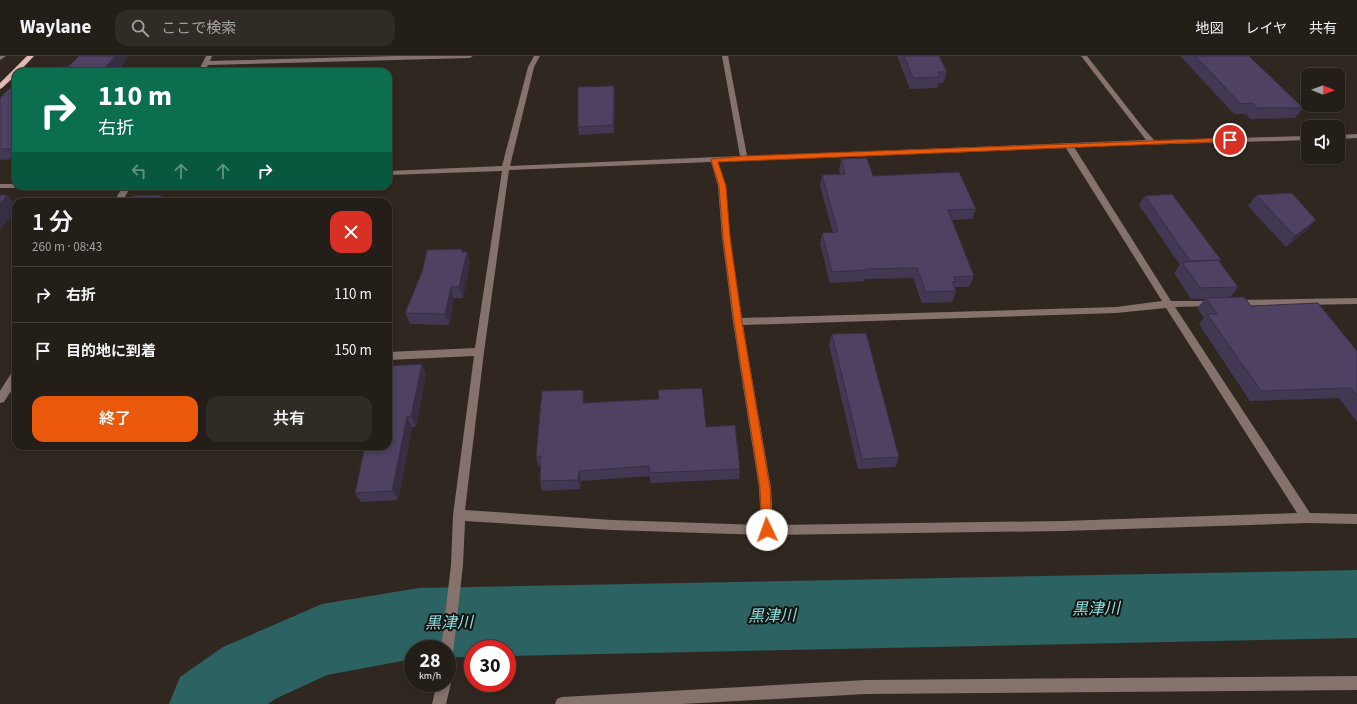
<!DOCTYPE html>
<html lang="ja">
<meta charset="utf-8">
<style>
:root{--surface:#241e18;--page:#302b25;--text:#f1f3f6;--muted:#a3a2a2;--line:#413c37;--accent:#ea580c}
body{margin:0;font-family:"Source Sans 3","Noto Sans JP",sans-serif;background:var(--page);color:var(--text);height:100vh;display:flex;flex-direction:column;font-size:15px;white-space:nowrap}
*{box-sizing:border-box;margin:0}
p{font-size:13px;color:var(--muted)}
.icon{flex:none;width:22px;height:22px;fill:none;stroke:currentColor;stroke-width:2;stroke-linecap:round;stroke-linejoin:round}
.map{position:relative;flex:1;overflow:hidden}
.panel{position:absolute;left:12px;top:142px;width:380px;height:252px;display:flex;flex-direction:column;background:var(--surface);border-radius:12px;box-shadow:0 2px 6px #0003,0 0 0 1px var(--line)}
.panel>*{flex:none}
.hud{position:absolute;left:12px;top:12px;width:380px;height:122px;border-radius:12px;box-shadow:0 2px 6px #0003,0 0 0 1px var(--line);background:#0b6e4f;color:#fff;overflow:hidden}
.needle{width:26px;rotate:91deg}
.buttons{position:absolute;left:1301px;top:12px;display:grid;gap:8px}
.buttons a{display:grid;place-items:center;width:44px;height:44px;border-radius:8px;background:var(--surface);box-shadow:0 2px 6px #0003,0 0 0 1px var(--line);font-size:20px}
.speed{position:absolute;left:404px;top:584px;display:flex;gap:8px;font-size:20px;font-weight:700;text-align:center}
.speed>*{display:grid;place-content:center;width:52px;height:52px;border-radius:50%;background:var(--surface);box-shadow:0 2px 6px #0003,0 0 0 1px var(--line);line-height:1}
.speed small{font-size:10px;font-weight:400}
.speed .limit{border:6px solid #d22;background:#fff;color:#111}
.pin{position:absolute;display:grid;place-items:center;width:34px;height:34px;color:#fff;margin:-17px;border:2px solid #fff;border-radius:50%;box-shadow:0 1px 4px #0007}
.me{position:absolute;width:44px;margin:-22px;rotate:357deg;stroke-linejoin:round;filter:drop-shadow(0 0 3px #0008)}
.turn{display:flex;align-items:center;gap:14px;height:84px;padding:0 20px;font-size:18px}
.turn .icon{width:52px;height:52px;stroke-width:2.5}
.turn b{display:block;font-size:28px;line-height:34px}
.lanes{display:flex;align-items:center;height:38px;padding:0 20px;background:#0003;justify-content:center;gap:20px;direction:ltr}
.lanes .off{opacity:.35}
.round{display:grid;place-items:center;flex:none;width:42px;height:42px;border-radius:12px;background:var(--page)}
.headline{display:flex;align-items:center;justify-content:space-between;height:68px;padding:0 20px}
h1{font-size:24px;font-weight:600;line-height:30px}
.action{display:flex;gap:8px;margin-top:auto;padding:8px 20px}
.action a{flex:1;height:46px;border-radius:12px;background:var(--accent);color:#fff;font-size:16px;font-weight:600;line-height:46px;text-align:center}
.action a+a{background:var(--page);color:var(--text)}
ul{padding:0;list-style:none}
li{display:flex;align-items:center;gap:12px;height:56px;padding:0 20px;border-top:1px solid var(--line)}
li div{flex:1}
li b{display:block;font-size:15px}
li em{font-style:normal}
header{display:flex;align-items:center;gap:24px;box-sizing:border-box;height:56px;padding:0 20px;background:var(--surface);border-bottom:1px solid var(--line)}
header strong{font-size:19px}
nav{display:flex;gap:22px;margin-inline-start:auto;font-size:14px}
.search{width:280px;height:36px;background:var(--page);display:flex;align-items:center;gap:10px;box-sizing:border-box;padding:0 14px;border-radius:12px;color:var(--muted);font-size:15px}
.map>svg:first-child{display:block}
.lines{fill:none;stroke-linecap:round;stroke-linejoin:round}
.river{fill:#2d6262;fill-rule:evenodd}
.minor{fill:#85726d;fill-rule:evenodd}
.major{fill:#e1bab1;fill-rule:evenodd}
.wall{fill:#433853}
.shaded-wall{fill:#372e44}
.building{fill:#4e4161;stroke:#372e44}
.route{fill:#ea580c;stroke:#983908}
.labels{text-anchor:middle;dominant-baseline:central;stroke-width:4;stroke-linejoin:round;paint-order:stroke}
.near-water-label{font-size:16px;font-style:italic;fill:#88e2e3;stroke:#15110e}
</style>
<header>
<strong>Waylane</strong>
<div class="search"><svg class="icon" aria-label="search" viewBox="0 0 24 24"><circle cx="10" cy="10" r="6"/><path d="M15 15l6 6"/></svg>ここで検索</div>
<nav><a>地図</a><a>レイヤ</a><a>共有</a></nav>
</header>
<div class="map">
<svg width="1357" height="648" viewBox="0 0 1357 648">
<rect width="100%" height="100%" fill="#302820"/>
<g class="lines">
<path class="river" d="M1357,514V582L507,600V593H473V601H447V593H413V603L327,619L275,643L268,648H169L180,621L223,591L322,548L419,532Z"/>
<g class="minor">
<path d="M0,0H6L0,4Z"/>
<path d="M206,0H212L210,5L396,0H473L470,2L208,9L204,16H198Z"/>
<path d="M534,0H540L534,11L510,110L740,100L722,0H728L747,100L1146,84L1081,0H1087L1145,74L1154,84L1308,80V84L1074,91L1171,245H1216L1218,247L1213,250L1175,251L1310,457L1357,458V468L1307,467L1063,475L767,479L612,474L465,465L463,509L453,597L452,602L447,603V593H441L451,509L453,459L474,300L388,304V296L475,292L502,115L388,119V115L502,110L528,11ZM1066,92L1162,245L1116,251L742,262L730,181L726,130L718,106ZM711,106L718,130L722,181L733,266L759,432L761,469L612,464L465,454L484,296L509,114ZM1166,252L1297,457L1063,465L773,469L771,432L743,269L1116,257Z"/>
<path d="M1357,78V82L1338,83V79Z"/>
<path d="M0,128H16V130H20L16,132H0Z"/>
<path d="M123,130H131L122,146H114Z"/>
<path d="M1357,242V248L1235,250L1230,247L1235,244Z"/>
<path d="M16,315V327L4,346L0,347V335L12,316Z"/>
<path d="M1357,620V634L866,638L682,648H555L557,643L562,641L866,624Z"/>
<path d="M447,622L451,627L446,648H432L437,627H447Z"/>
</g>
<path class="major" d="M27,0H34L19,16H16V19L2,32L0,33V27Z"/>
</g>
<g class="wall">
<path d="M897,0H939L947,16L943,27H939L937,32L910,33Z"/>
<path d="M1180,0H1249L1303,52L1295,62L1250,63L1246,58H1234Z"/>
<path d="M16,26V103L0,104V42Z"/>
<path d="M615,38L614,77L579,79L578,71Z"/>
<path d="M841,103L873,120L976,153L972,163L952,164L974,220L969,231H955L956,235L952,246L922,247L913,222L864,223V225L830,227L820,188L822,177H833L820,130L822,119L840,118L839,114Z"/>
<path d="M1256,139L1316,164L1306,175L1286,191L1248,150Z"/>
<path d="M1145,140L1221,204L1219,206L1238,231L1230,241L1357,295V366L1339,342L1250,345L1199,268L1204,262L1197,252L1205,243H1191L1174,217L1180,209L1139,149Z"/>
<path d="M462,193L463,196H467L470,207L463,242H454L449,269L410,268L405,257Z"/>
<path d="M832,278L899,401L895,411L858,413L829,289Z"/>
<path d="M422,308L426,318L416,371H412L398,444L361,446L355,437Z"/>
<path d="M585,344V347L706,371L740,413L739,423L650,427V420L581,425L580,433L542,435L540,425L541,410L539,411L536,401Z"/>
</g>
<g class="shaded-wall">
<path d="M115,0H127L128,1L117,16H102Z"/>
<path d="M614,30L615,38L614,77L613,69Z"/>
<path d="M7,139L16,149V153L0,174V148Z"/>
<path d="M161,139L166,146H157Z"/>
<path d="M1316,164L1306,175L1286,191L1295,180Z"/>
<path d="M462,193L465,203L467,196L470,207L463,242L459,231Z"/>
<path d="M451,231L454,242L449,269L445,258Z"/>
<path d="M422,308L426,318L416,371L411,360Z"/>
<path d="M583,334L585,344L584,357L583,347Z"/>
<path d="M407,361L412,371L398,444L392,435Z"/>
<path d="M579,415L581,425L580,433L578,424Z"/>
</g>
<g class="building">
<path d="M79,0H115L102,16H55L59,11L69,10Z"/>
<path d="M904,0H939L947,16H938L940,21L913,22Z"/>
<path d="M1195,0H1249L1303,52H1257L1253,47L1241,48Z"/>
<path d="M16,26V93H0V42Z"/>
<path d="M614,30L613,69L578,71V31Z"/>
<path d="M867,102L873,120L959,116L976,153L948,154L974,220L954,221L956,226H952L956,235L926,236L917,212L866,213L867,214L832,216L822,177L838,176L822,119L845,118L841,103Z"/>
<path d="M1292,137L1316,164L1295,180L1256,139Z"/>
<path d="M1172,138L1221,204L1190,205L1145,140Z"/>
<path d="M0,139H7L0,148Z"/>
<path d="M161,139L157,146H129L133,140Z"/>
<path d="M462,193V196H467L459,231H451L445,258L405,257L422,216L427,194Z"/>
<path d="M1218,204L1238,231L1200,232L1182,206Z"/>
<path d="M1244,241L1251,250L1318,247L1357,295V340L1351,332L1261,335L1207,258H1217L1206,242Z"/>
<path d="M866,277L899,401L862,403L832,278Z"/>
<path d="M422,308L411,360L407,361L392,435L355,437L365,390H388V310Z"/>
<path d="M702,332L706,371L735,369L740,413L650,417L649,410L579,415L578,424L540,425L541,400L536,401L542,335L583,334V347L659,343L658,334Z"/>
</g>
<path class="route" d="M1230,82H1232V85L718,106L726,130L730,181L742,266L770,432L772,474L771,477L767,479L763,477L762,474L760,432L734,266L723,181L719,130L711,104L712,103L744,100Z"/>
<g class="labels">
<g class="near-water-label">
<text transform="translate(1096 553) rotate(-1)">黒津川</text>
<text transform="translate(772 560) rotate(-1)">黒津川</text>
<text transform="translate(449 567) rotate(-1)">黒津川</text>
</g>
</g>
</svg>
<div class="buttons">
<a><svg class="needle" viewBox="-14 -14 28 28"><path d="M0-13l5 13h-10z" fill="#e53935"/><path d="M0 13l5-13h-10z" fill="#a3a2a2"/></svg></a>
<a><svg class="icon" aria-label="sound" viewBox="0 0 24 24"><path d="M4 9h4l5-4v14l-5-4H4zM17 9q2 3 0 6"/></svg></a>
</div>
<div class="speed"><div>28<small>km/h</small></div><div class="limit">30</div></div>
<div class="pin" style="left:1230px;top:84px;background:#d93025"><svg class="icon" aria-label="arrive" viewBox="0 0 24 24"><path d="M6 21V4h12l-3 4 3 4H6"/></svg></div>
<svg class="me" style="left:767px;top:474px" viewBox="-20 -20 40 40"><circle r="19" fill="#fff"/><path d="M0-13L10 11 0 6-10 11z" fill="#ea580c"/></svg>
<div class="hud">
<div class="turn"><svg class="icon" aria-label="right" viewBox="0 0 24 24"><path d="M7 20v-9h11M14 6l5 5-5 5"/></svg><div><b>110 m</b>右折</div></div>
<div class="lanes"><svg class="icon off" aria-label="left" viewBox="0 0 24 24"><path d="M17 20v-9H6M10 6l-5 5 5 5"/></svg><svg class="icon off" aria-label="ahead" viewBox="0 0 24 24"><path d="M12 20V5M6 11l6-6 6 6"/></svg><svg class="icon off" aria-label="ahead" viewBox="0 0 24 24"><path d="M12 20V5M6 11l6-6 6 6"/></svg><svg class="icon" aria-label="right" viewBox="0 0 24 24"><path d="M7 20v-9h11M14 6l5 5-5 5"/></svg></div>
</div>
<section class="panel">
<div class="headline"><div><h1>1 分</h1><p>260 m · 08:43</p></div><a class="round" style="background:#d93025;color:#fff"><svg class="icon" aria-label="close" viewBox="0 0 24 24"><path d="M6 6l12 12M18 6L6 18"/></svg></a></div>
<ul>
<li><svg class="icon" aria-label="right" viewBox="0 0 24 24"><path d="M7 20v-9h11M14 6l5 5-5 5"/></svg><div><b>右折</b></div><em>110 m</em></li>
<li><svg class="icon" aria-label="arrive" viewBox="0 0 24 24"><path d="M6 21V4h12l-3 4 3 4H6"/></svg><div><b>目的地に到着</b></div><em>150 m</em></li>
</ul>
<div class="action"><a>終了</a><a>共有</a></div>
</section>
</div>
